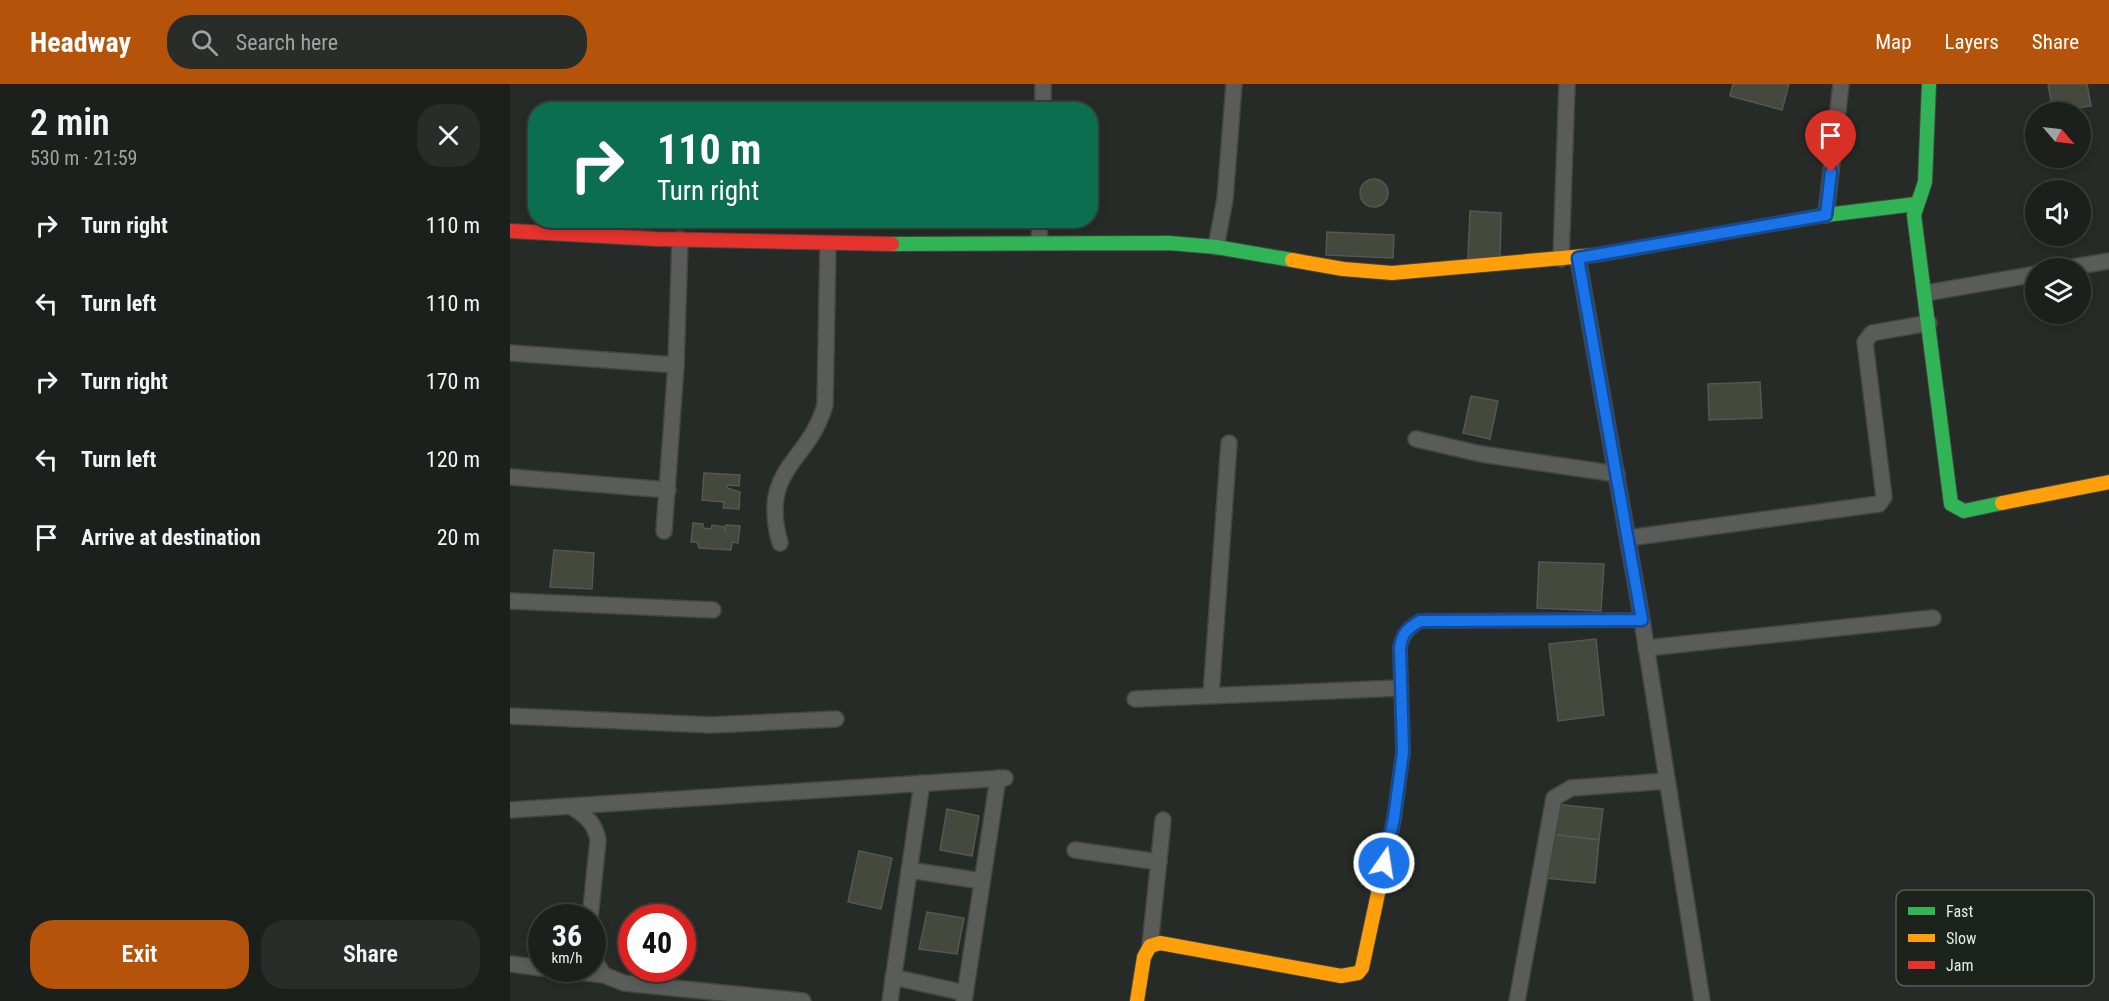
<!DOCTYPE html>
<meta charset="utf-8">
<style>
:root{--surface:#1c201d;--page:#292d2a;--text:#f1f3f6;--muted:#a0a3a4;--line:#3a3e3b;--accent:#b45309}
body{margin:0;font-family:"Roboto Condensed",sans-serif;background:var(--page);color:var(--text);height:100vh;display:flex;flex-direction:column;font-size:22px;white-space:nowrap}
*{box-sizing:border-box;margin:0}
p{font-size:20px;color:var(--muted)}
.icon{flex:none;width:33px;height:33px;fill:none;stroke:currentColor;stroke-width:2;stroke-linecap:round;stroke-linejoin:round}
.map{position:relative;flex:1;overflow:hidden}
.drawer{display:flex;flex-direction:column;background:var(--surface);width:510px}
.drawer>*{flex:none}
.hud{position:absolute;left:18px;top:18px;width:570px;height:126px;border-radius:24px;box-shadow:0 3px 9px #0003,0 0 0 2px var(--line);background:#0b6e4f;color:#fff;overflow:hidden}
.needle{width:39px;rotate:118deg}
.controls{position:absolute;left:1515px;top:18px;display:grid;gap:12px}
.controls a{display:grid;place-items:center;width:66px;height:66px;border-radius:50%;background:var(--surface);box-shadow:0 3px 9px #0003,0 0 0 2px var(--line);font-size:30px}
.speed{position:absolute;left:18px;top:820px;display:flex;gap:12px;font-size:30px;font-weight:700;text-align:center}
.speed>*{display:grid;place-content:center;width:78px;height:78px;border-radius:50%;background:var(--surface);box-shadow:0 3px 9px #0003,0 0 0 2px var(--line);line-height:1}
.speed small{font-size:15px;font-weight:400}
.speed .limit{border:9px solid #d22;background:#fff;color:#111}
.pin{position:absolute;display:grid;place-items:center;width:51px;height:51px;color:#fff;margin:-62px -26px;border-radius:50% 50% 50% 0;rotate:-45deg;box-shadow:0 0 6px #0007}
.pin .icon{rotate:45deg}
.me{position:absolute;width:66px;margin:-33px;rotate:13deg;stroke-linejoin:round;filter:drop-shadow(0 0 4px #0008)}
.turn{display:flex;align-items:center;gap:21px;height:126px;padding:0 30px;font-size:27px}
.turn .icon{width:78px;height:78px;stroke-width:2.5}
.turn b{display:block;font-size:42px;line-height:51px}
.round{display:grid;place-items:center;flex:none;width:63px;height:63px;border-radius:24px;background:var(--page)}
.headline{display:flex;align-items:center;justify-content:space-between;height:102px;padding:0 30px}
h1{font-size:36px;font-weight:600;line-height:45px}
.action{display:flex;gap:12px;margin-top:auto;padding:12px 30px}
.action a{flex:1;height:69px;border-radius:24px;background:var(--accent);color:#fff;font-size:24px;font-weight:600;line-height:69px;text-align:center}
.action a+a{background:var(--page);color:var(--text)}
ul{padding:0;list-style:none}
li{display:flex;align-items:center;gap:18px;height:78px;padding:0 30px}
li div{flex:1}
li b{display:block;font-size:22px}
li em{font-style:normal}
header{display:flex;align-items:center;gap:36px;box-sizing:border-box;height:84px;padding:0 30px;background:var(--accent);color:#fff}
header strong{font-size:28px}
nav{display:flex;gap:33px;margin-inline-start:auto;font-size:21px}
.search{width:420px;height:54px;background:var(--page);display:flex;align-items:center;gap:15px;box-sizing:border-box;padding:0 21px;border-radius:24px;color:var(--muted);font-size:22px}
main{display:flex;flex:1;min-height:0}
.map>svg:first-child{display:block}
.building{fill:#44483d;stroke:#545754;stroke-width:1.5}
.lines{fill:none;stroke-linecap:round;stroke-linejoin:round}
.street-casing{stroke:#434643;stroke-width:18}
.fast-casing{stroke:#434643;stroke-width:16}
.slow-casing{stroke:#434643;stroke-width:16}
.jam-casing{stroke:#434643;stroke-width:16}
.street{stroke:#5a5c5a;stroke-width:15}
.fast{stroke:#30b455;stroke-width:14}
.slow{stroke:#ff9f0a;stroke-width:14}
.jam{stroke:#e5322d;stroke-width:14}
.route-casing{stroke:#114b97;stroke-width:15}
.route{stroke:#1a73e8;stroke-width:10}
.key{fill:#1c221c;stroke:#585e59;stroke-width:1.5}
.key-label{font-size:16px;fill:#e5eae6}
</style>
<header>
<strong>Headway</strong>
<div class="search"><svg class="icon" aria-label="search" viewBox="0 0 24 24"><circle cx="10" cy="10" r="6"/><path d="M15 15l6 6"/></svg>Search here</div>
<nav><a>Map</a><a>Layers</a><a>Share</a></nav>
</header>
<main>
<section class="drawer">
<div class="headline"><div><h1>2 min</h1><p>530 m · 21:59</p></div><a class="round"><svg class="icon" aria-label="close" viewBox="0 0 24 24"><path d="M6 6l12 12M18 6L6 18"/></svg></a></div>
<ul>
<li><svg class="icon" aria-label="right" viewBox="0 0 24 24"><path d="M7 20v-9h11M14 6l5 5-5 5"/></svg><div><b>Turn right</b></div><em>110 m</em></li>
<li><svg class="icon" aria-label="left" viewBox="0 0 24 24"><path d="M17 20v-9H6M10 6l-5 5 5 5"/></svg><div><b>Turn left</b></div><em>110 m</em></li>
<li><svg class="icon" aria-label="right" viewBox="0 0 24 24"><path d="M7 20v-9h11M14 6l5 5-5 5"/></svg><div><b>Turn right</b></div><em>170 m</em></li>
<li><svg class="icon" aria-label="left" viewBox="0 0 24 24"><path d="M17 20v-9H6M10 6l-5 5 5 5"/></svg><div><b>Turn left</b></div><em>120 m</em></li>
<li><svg class="icon" aria-label="arrive" viewBox="0 0 24 24"><path d="M6 21V4h12l-3 4 3 4H6"/></svg><div><b>Arrive at destination</b></div><em>20 m</em></li>
</ul>
<div class="action"><a>Exit</a><a>Share</a></div>
</section>
<div class="map">
<svg width="1599" height="917" viewBox="0 0 1599 917">
<rect width="100%" height="100%" fill="#262b27"/>
<g class="building">
<path d="M1223,0H1279L1272,26L1220,12Z"/>
<path d="M1538,0H1577L1581,22L1543,28Z"/>
<circle cx="864" cy="109" r="14"/>
<path d="M960,127L991,129L990,175L958,174Z"/>
<path d="M817,148L884,151L883,174L816,171Z"/>
<path d="M1250,298L1252,334L1199,336L1198,300Z"/>
<path d="M961,312L988,317L980,355L953,349Z"/>
<path d="M194,389L230,391L229,402L217,401V404L230,408L229,425L213,424L214,418L192,416Z"/>
<path d="M183,439L193,440V444L201,445L202,441L215,443V448L216,441L230,442L228,459L222,458L221,466L189,464L187,458H181Z"/>
<path d="M44,466L84,469L82,505L40,503Z"/>
<path d="M1029,478L1094,480L1091,527L1027,524Z"/>
<path d="M1086,555L1094,631L1048,637L1039,560Z"/>
<path d="M1044,720L1093,725L1089,756L1040,750Z"/>
<path d="M437,725L469,732L462,772L430,766Z"/>
<path d="M1040,750L1089,756L1085,799L1035,794Z"/>
<path d="M349,767L382,774L371,825L338,818Z"/>
<path d="M417,828L454,834L447,870L409,865Z"/>
</g>
<g class="lines">
<g class="street-casing">
<g id="street">
<path d="M533,26V0"/>
<path d="M1316,131L1331,0"/>
<path d="M529,158L530,136"/>
<path d="M706,163L715,115L724,0"/>
<path d="M1068,174L1132,536L1192,917"/>
<path d="M1051,175L1057,0"/>
<path d="M1557,184L1599,177"/>
<path d="M1416,209L1526,190"/>
<path d="M0,269L166,281"/>
<path d="M906,355L971,370L1107,390"/>
<path d="M0,393L158,406"/>
<path d="M154,447L166,281L170,155"/>
<path d="M1118,454L1369,420L1374,413L1355,258L1362,249L1419,239"/>
<path d="M270,459C249,384 298,380 315,321L318,160"/>
<path d="M0,517L203,526"/>
<path d="M1136,564L1423,534"/>
<path d="M701,611L719,359"/>
<path d="M625,615L890,604"/>
<path d="M0,632L201,641L326,635"/>
<path d="M62,723C76,732 85,739 88,756L80,834"/>
<path d="M0,726L495,694"/>
<path d="M565,766L649,778"/>
<path d="M399,786L472,797"/>
<path d="M640,862L653,736"/>
<path d="M82,874L94,891L114,899L293,917"/>
<path d="M0,880L32,884"/>
<path d="M44,885L94,891"/>
<path d="M383,893L455,909"/>
<path d="M380,917L412,699"/>
<path d="M454,917L488,694"/>
<path d="M1007,917L1044,714L1061,704L1157,697"/>
</g>
</g>
<g class="fast-casing">
<g id="fast">
<path d="M1419,0L1415,98L1404,131L1441,420L1454,427L1492,419"/>
<path d="M382,160L659,159L706,163L782,176"/>
<path d="M1086,171L1316,131L1406,120"/>
<path d="M884,735L893,668L890,564C892,550 899,544 910,537L1132,536"/>
</g>
</g>
<g class="slow-casing">
<g id="slow">
<path d="M782,176L833,185L882,189L1086,171"/>
<path d="M1492,419L1599,398"/>
<path d="M627,917L634,873L640,862L650,859L831,892L848,889L852,884L884,735"/>
</g>
</g>
<g class="jam-casing">
<path id="jam" d="M0,147L147,155L382,160"/>
</g>
<use href="#street" class="street"/>
<use href="#fast" class="fast"/>
<use href="#slow" class="slow"/>
<use href="#jam" class="jam"/>
</g>
<g class="lines">
<g class="route-casing">
<path id="route" d="M874,779L884,734L893,668L890,564C892,549 897,545 910,537L1132,536L1068,174L1316,131L1321,88"/>
</g>
<use href="#route" class="route"/>
</g>
<rect x="1386" y="806" width="198" height="96" rx="9" class="key"/>
<rect x="1398" y="823" width="27" height="8" fill="#30b455"/>
<rect x="1398" y="850" width="27" height="8" fill="#ff9f0a"/>
<rect x="1398" y="877" width="27" height="8" fill="#e5322d"/>
<g class="key-label">
<text x="1436" y="833">Fast</text>
<text x="1436" y="860">Slow</text>
<text x="1436" y="887">Jam</text>
</g>
</svg>
<div class="controls">
<a><svg class="needle" viewBox="-14 -14 28 28"><path d="M0-13l5 13h-10z" fill="#e53935"/><path d="M0 13l5-13h-10z" fill="#a0a3a4"/></svg></a>
<a><svg class="icon" aria-label="sound" viewBox="0 0 24 24"><path d="M4 9h4l5-4v14l-5-4H4zM17 9q2 3 0 6"/></svg></a>
<a><svg class="icon" aria-label="layers" viewBox="0 0 24 24"><path d="M12 4l9 5-9 5-9-5zM3 14l9 5 9-5"/></svg></a>
</div>
<div class="speed"><div>36<small>km/h</small></div><div class="limit">40</div></div>
<div class="pin" style="left:1321px;top:88px;background:#d93025"><svg class="icon" aria-label="arrive" viewBox="0 0 24 24"><path d="M6 21V4h12l-3 4 3 4H6"/></svg></div>
<svg class="me" style="left:874px;top:779px" viewBox="-20 -20 40 40"><circle r="17" fill="#1a73e8" stroke="#fff" stroke-width="3"/><path d="M0-11L8 9 0 5-8 9z" fill="#fff"/></svg>
<div class="hud">
<div class="turn"><svg class="icon" aria-label="right" viewBox="0 0 24 24"><path d="M7 20v-9h11M14 6l5 5-5 5"/></svg><div><b>110 m</b>Turn right</div></div>
</div>
</div>
</main>
